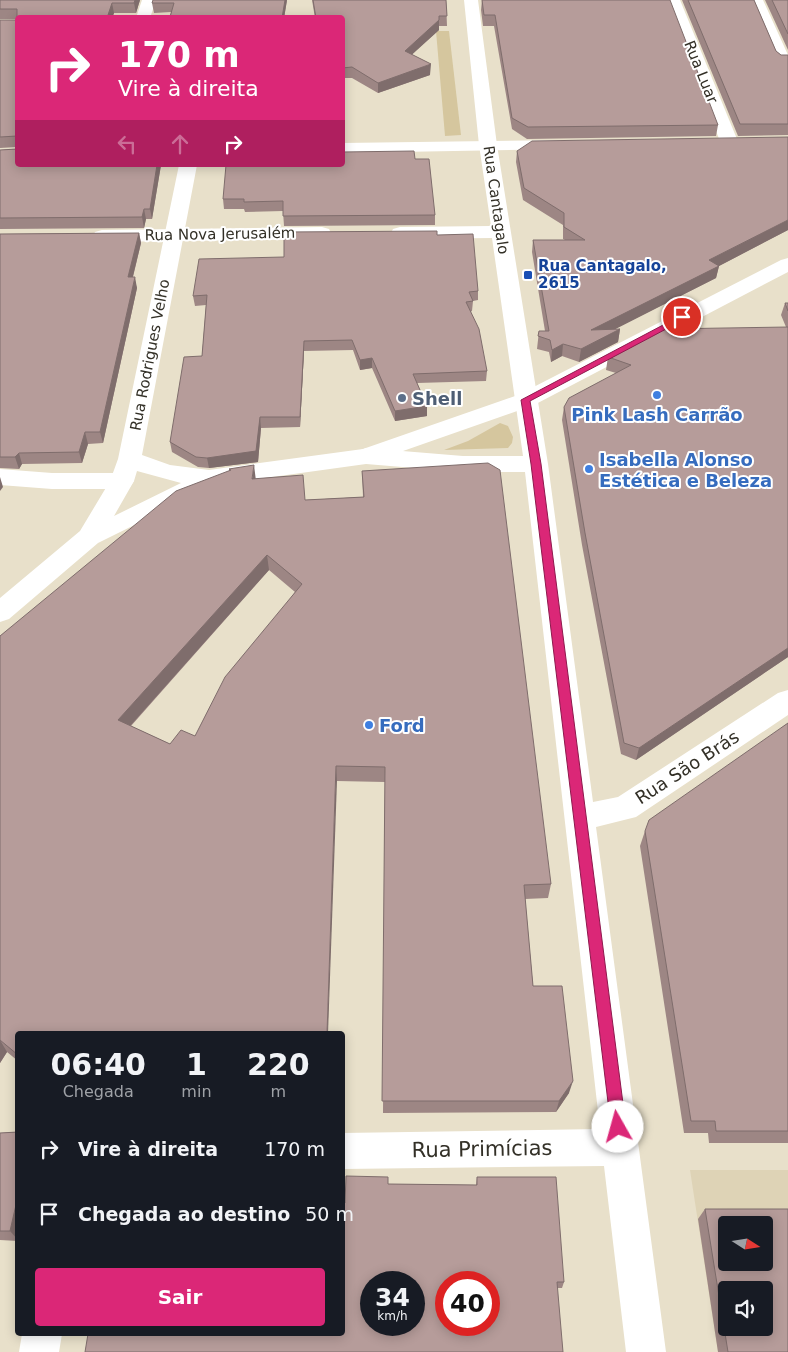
<!DOCTYPE html>
<html lang="pt">
<meta charset="utf-8">
<style>
:root{--surface:#171b24;--page:#242831;--text:#f1f3f6;--muted:#9ea1a6;--accent:#db2777}
body{margin:0;font-family:"DejaVu Sans",sans-serif;background:var(--page);color:var(--text);height:100vh;display:flex;flex-direction:column;font-size:19px;white-space:nowrap}
*{box-sizing:border-box;margin:0}
p{font-size:16px;color:var(--muted)}
.icon{flex:none;width:28px;height:28px;fill:none;stroke:currentColor;stroke-width:2;stroke-linecap:round;stroke-linejoin:round}
.map{position:relative;flex:1;overflow:hidden}
.side{position:absolute;left:15px;top:1031px;width:330px;height:305px;display:flex;flex-direction:column;background:var(--surface);border-radius:5px;box-shadow:0 2px 12px #0003}
.side>*{flex:none}
.hud{position:absolute;left:15px;top:15px;width:330px;height:152px;border-radius:5px;box-shadow:0 2px 12px #0003;background:#db2777;color:#fff;overflow:hidden}
.needle{width:32px;rotate:102deg}
.tools{position:absolute;left:718px;top:1216px;display:grid;gap:10px}
.tools a{display:grid;place-items:center;width:55px;height:55px;border-radius:5px;background:var(--surface);box-shadow:0 2px 12px #0003;font-size:25px}
.speed{position:absolute;left:360px;top:1271px;display:flex;gap:10px;font-size:25px;font-weight:700;text-align:center}
.speed>*{display:grid;place-content:center;width:65px;height:65px;border-radius:50%;background:var(--surface);box-shadow:0 2px 12px #0003;line-height:1}
.speed small{font-size:12px;font-weight:400}
.speed .limit{border:8px solid #d22;background:#fff;color:#111}
.pin{position:absolute;display:grid;place-items:center;width:42px;height:42px;color:#fff;margin:-21px;border:2px solid #fff;border-radius:50%;box-shadow:0 1px 5px #0007}
.me{position:absolute;width:55px;margin:-28px;rotate:353deg;stroke-linejoin:round;filter:drop-shadow(0 0 4px #0008)}
.turn{display:flex;align-items:center;gap:18px;height:105px;padding:0 20px;font-size:22px}
.turn .icon{width:65px;height:65px;stroke-width:2.5}
.turn b{display:block;font-size:35px;line-height:42px}
.lanes{display:flex;align-items:center;height:48px;padding:0 20px;background:#0003;justify-content:center;gap:25px;direction:ltr}
.lanes .off{opacity:.35}
.eta{display:flex;justify-content:space-evenly;align-items:center;height:85px;text-align:center}
.eta b{font-size:30px;font-weight:600;line-height:35px}
.cta{display:flex;gap:10px;margin-top:auto;padding:10px 20px}
.cta a{flex:1;height:58px;border-radius:5px;background:var(--accent);color:#fff;font-size:20px;font-weight:600;line-height:58px;text-align:center}
ul{padding:0;list-style:none}
li{display:flex;align-items:center;gap:15px;height:65px;padding:0 20px}
li div{flex:1}
li b{display:block;font-size:19px}
li em{font-style:normal}
.map>svg:first-child{display:block}
.built{fill:#ded3b6;fill-rule:evenodd}
.green{fill:#d5c69e}
.lines{fill:none;stroke-linecap:round;stroke-linejoin:round}
.minor{fill:#fff;fill-rule:evenodd}
.major{fill:#fff;fill-rule:evenodd}
.wall{fill:#9d8684;fill-rule:evenodd}
.shaded-wall{fill:#7f6d6c}
.building{fill:#b69c9a;stroke:#7f6d6c;fill-rule:evenodd}
.route{fill:#db2777;stroke:#8e194d}
.transit-dot{fill:#1a4fb4;stroke:#fff;stroke-width:2}
.shop-dot{fill:#3f7fe0;stroke:#fff;stroke-width:2}
.service-dot{fill:#5c6f8a;stroke:#fff;stroke-width:2}
.labels{text-anchor:middle;dominant-baseline:central;stroke-width:4;stroke-linejoin:round;paint-order:stroke}
.far-street-label{font-size:15px;fill:#333027;stroke:#fff}
.far-transit-label{font-size:15px;font-weight:bold;fill:#164399;stroke:#fff;text-anchor:start}
.service-label{font-size:18px;font-weight:bold;fill:#4e5e75;stroke:#fff;text-anchor:start}
.shop-label{font-size:18px;font-weight:bold;fill:#366cbe;stroke:#fff;text-anchor:start}
.street-label{font-size:18px;fill:#333027;stroke:#fff}
.near-street-label{font-size:21px;fill:#333027;stroke:#fff}
</style>
<div class="map">
<svg width="788" height="1352" viewBox="0 0 788 1352">
<rect width="100%" height="100%" fill="#e8e0ca"/>
<path class="built" d="M690,1170H788V1352H718ZM726,1225H764V1262H726ZM726,1290H764V1328H726Z"/>
<g class="green">
<path d="M436,31H449L461,135L445,136Z"/>
<path d="M500,423L508,426L513,437L512,443L508,448L444,450L468,441Z"/>
</g>
<g class="lines">
<g class="minor">
<path d="M142,0H156L150,18H136Z"/>
<path d="M464,0H478L497,145L548,464L593,802L618,797L778,693L788,690V715L636,817L596,827L666,1352H626L604,1166L342,1169V1133L600,1129L525,472H463L366,464L358,461L354,456L358,451L366,448L463,456H523L492,238L400,239L393,237L391,233L393,229L400,227L491,226L479,145Z"/>
<path d="M666,0H680L739,144L736,148L730,149L724,148L721,144Z"/>
<path d="M749,0H763L788,55V64H778L775,61Z"/>
<path d="M322,227L329,229L331,233L329,237L322,239L102,242L95,240L93,236L95,232L102,230Z"/>
<path d="M0,469L52,473H122L130,475L134,481L130,487L122,489H52L0,485Z"/>
<path d="M22,1334H62L59,1352H19Z"/>
</g>
<g class="major">
<path d="M564,140L570,141L573,145L570,149L342,153V143Z"/>
<path d="M179,165H197L142,455L170,465L209,470L363,449L518,395L781,260L788,258V272L534,405L366,464L215,485L98,543L9,619L0,622V598L80,531L110,481L118,459ZM137,471L181,483L114,516L134,481Z"/>
</g>
</g>
<g class="wall">
<path d="M0,0H140L136,13H114L112,18H18V165H161L152,219H146L144,228L0,229V150L17,149V147L0,148V20H17V19H0Z"/>
<path d="M153,0H287L284,18H170L171,12L154,13L152,3Z"/>
<path d="M312,0H446L447,26H439V30L412,54L430,75L378,93L352,78H342V18H315Z"/>
<path d="M482,0L718,125L716,136L527,139L512,129L494,26H483L481,10Z"/>
<path d="M682,0H754L776,51L781,55H788V135L738,136Z"/>
<path d="M765,0H788V50Z"/>
<path d="M788,137V230L719,266L716,278L614,329H620L618,342L579,362L562,356L551,362L549,352L537,349L539,331H545L532,252L533,240H565L563,239V225L523,200L516,162L517,151Z"/>
<path d="M415,159L435,215V225L284,226L283,211L245,212L244,209H224L223,199Z"/>
<path d="M139,233L141,243L133,277L137,288L103,443L88,444L82,463L22,464L19,469L0,468V234Z"/>
<path d="M437,235L478,291V300L473,301L472,311L470,312L487,371L486,381L417,383L427,406V416L395,421L372,368L360,370L353,350L304,351L300,427L261,428L258,462L209,468L198,467L172,452L170,442L202,356L206,305L195,306L193,296L284,257Z"/>
<path d="M785,303H788V657L636,760L621,754L582,545L562,420L564,407L616,373L606,370L608,357L786,327L781,315Z"/>
<path d="M229,469L255,479L305,500L363,497L362,471L551,884L548,898L525,899L533,986L569,1093L556,1112L383,1113L385,782L337,781L18,1034V1061L7,1052L0,1063V636L229,471ZM269,570L295,592L195,736L170,744L131,726Z"/>
<path d="M788,723V1143H709L708,1133H684L640,846L645,831Z"/>
<path d="M18,1132V1241L0,1240V1133Z"/>
<path d="M388,1177V1184L476,1185L477,1177L564,1282L562,1288H558L345,1203Z"/>
<path d="M705,1209L788,1352H718L698,1219Z"/>
</g>
<g class="shaded-wall">
<path d="M135,0H140L136,13L134,3Z"/>
<path d="M285,0H287L284,18H282Z"/>
<path d="M112,3L114,13L112,18H107Z"/>
<path d="M439,20V30L405,61V51Z"/>
<path d="M431,64L430,75L378,93V83Z"/>
<path d="M157,165H161L152,219L150,209Z"/>
<path d="M144,209L146,219L144,228L142,217Z"/>
<path d="M788,220V230L719,266L716,278L590,342L591,330L709,260Z"/>
<path d="M139,233L141,243L130,288L128,277Z"/>
<path d="M135,277L137,288L103,443L100,432Z"/>
<path d="M620,329L618,342L579,362L581,349Z"/>
<path d="M304,341V351L300,427V417Z"/>
<path d="M563,344L562,356L551,362L552,350Z"/>
<path d="M372,358V368L360,370V360Z"/>
<path d="M427,406V416L395,421V411Z"/>
<path d="M260,417L261,428L258,462L209,468L207,458Z"/>
<path d="M85,432L88,444L82,463L79,452Z"/>
<path d="M19,453L22,464L19,469L15,457Z"/>
<path d="M254,465L256,481L252,479Z"/>
<path d="M0,477L3,487L0,491Z"/>
<path d="M267,555L269,570L122,735L118,720Z"/>
<path d="M788,648V657L636,760L639,748Z"/>
<path d="M336,766L337,781L328,1034H327Z"/>
<path d="M0,1040L7,1052L0,1063Z"/>
<path d="M573,1081L569,1093L556,1112L559,1101Z"/>
<path d="M18,1196V1240L10,1231Z"/>
</g>
<g class="building">
<path d="M0,0H135L134,3H112L107,18H18V165H157L150,209H144L142,217L0,218V150L17,149V136L0,137V20H17V9H0Z"/>
<path d="M153,0H285L282,18H172V17H170L174,3H152Z"/>
<path d="M313,0H446L447,16H439V20L405,51L431,64L378,83L352,67L342,68V18H316Z"/>
<path d="M482,0H670L718,125L528,127L512,118L495,15H484Z"/>
<path d="M688,0H754L776,51L781,55H788V124H740Z"/>
<path d="M772,0H788V34Z"/>
<path d="M788,137V220L709,260L719,266L591,330L620,329L581,349L563,344L552,350L550,340L538,336L539,331H549L533,240H585L564,227V213L524,188L517,151L532,141Z"/>
<path d="M414,151L415,159H429L435,215L283,216V201L244,202V199H223L226,165H342V152Z"/>
<path d="M437,231V235L473,234L478,291L469,292L473,301L466,302L479,329L487,371L413,374L427,406L395,411L372,358L360,360L352,340L304,341L300,417H260L256,451L207,458L196,457L170,442L184,357L202,356L207,295L193,296L199,259L284,257V232Z"/>
<path d="M139,233L128,277H135L100,432H85L79,452L19,453L15,457H0V234Z"/>
<path d="M785,303H788V311Z"/>
<path d="M788,327V648L639,748L624,743L585,533L564,407L569,398L631,365L608,357L663,329Z"/>
<path d="M488,463L500,470L551,884L524,885L533,986H562L573,1081L559,1101H382L385,767L336,766L327,1034H18V1055L0,1040V636L176,491L231,470L229,469L254,465L252,479L303,475L305,500L364,497L362,471ZM267,555L302,584L225,677L195,736L181,730L170,744L118,720Z"/>
<path d="M788,723V1131H716L715,1121H691L645,831L649,820Z"/>
<path d="M18,1132V1196L10,1231H0V1133Z"/>
<path d="M346,1176L388,1177V1184L477,1185V1177H556L564,1282H557L563,1352H85L88,1334H342V1203H345ZM371,1282H414V1325H371ZM446,1282H489V1325H446Z"/>
<path d="M705,1209H788V1352H728ZM726,1225H764V1262H726ZM726,1290H764V1328H726Z"/>
</g>
<path class="route" d="M682,315L687,317L685,319L530,401L541,464L626,1127L623,1132L618,1135L613,1132L611,1127L531,464L521,400Z"/>
<rect class="transit-dot" x="523" y="270" width="10" height="10" rx="2.5"/>
<g class="shop-dot">
<circle cx="657" cy="395" r="5"/>
<circle cx="589" cy="469" r="5"/>
<circle cx="369" cy="725" r="5"/>
</g>
<circle class="service-dot" cx="402" cy="398" r="5"/>
<g class="labels">
<g class="far-street-label">
<text transform="translate(701 72) rotate(68)">Rua Luar</text>
<text transform="translate(496 200) rotate(82)">Rua Cantagalo</text>
<text transform="translate(220 234) rotate(-1)">Rua Nova Jerusalém</text>
<text transform="translate(150 355) rotate(-79)">Rua Rodrigues Velho</text>
</g>
<g class="far-transit-label">
<text x="538" y="266">Rua Cantagalo,<tspan x="538" dy="17">2615</tspan></text>
</g>
<g class="service-label">
<text x="412" y="398">Shell</text>
</g>
<g class="shop-label">
<text x="657" y="414" text-anchor="middle">Pink Lash Carrão</text>
<text x="599" y="459">Isabella Alonso<tspan x="599" dy="21">Estética e Beleza</tspan></text>
<text x="379" y="725">Ford</text>
</g>
<g class="street-label">
<text transform="translate(687 767) rotate(-33)">Rua São Brás</text>
</g>
<g class="near-street-label">
<text transform="translate(482 1149) rotate(-1)">Rua Primícias</text>
</g>
</g>
</svg>
<div class="tools">
<a><svg class="needle" viewBox="-14 -14 28 28"><path d="M0-13l5 13h-10z" fill="#e53935"/><path d="M0 13l5-13h-10z" fill="#9ea1a6"/></svg></a>
<a><svg class="icon" aria-label="sound" viewBox="0 0 24 24"><path d="M4 9h4l5-4v14l-5-4H4zM17 9q2 3 0 6"/></svg></a>
</div>
<div class="speed"><div>34<small>km/h</small></div><div class="limit">40</div></div>
<div class="pin" style="left:682px;top:317px;background:#d93025"><svg class="icon" aria-label="arrive" viewBox="0 0 24 24"><path d="M6 21V4h12l-3 4 3 4H6"/></svg></div>
<svg class="me" style="left:618px;top:1127px" viewBox="-20 -20 40 40"><circle r="19" fill="#fff"/><path d="M0-13L10 11 0 6-10 11z" fill="#db2777"/></svg>
<div class="hud">
<div class="turn"><svg class="icon" aria-label="right" viewBox="0 0 24 24"><path d="M7 20v-9h11M14 6l5 5-5 5"/></svg><div><b>170 m</b>Vire à direita</div></div>
<div class="lanes"><svg class="icon off" aria-label="left" viewBox="0 0 24 24"><path d="M17 20v-9H6M10 6l-5 5 5 5"/></svg><svg class="icon off" aria-label="ahead" viewBox="0 0 24 24"><path d="M12 20V5M6 11l6-6 6 6"/></svg><svg class="icon" aria-label="right" viewBox="0 0 24 24"><path d="M7 20v-9h11M14 6l5 5-5 5"/></svg></div>
</div>
<section class="side">
<div class="eta">
<div><b>06:40</b><p>Chegada</p></div>
<div><b>1</b><p>min</p></div>
<div><b>220</b><p>m</p></div>
</div>
<ul>
<li><svg class="icon" aria-label="right" viewBox="0 0 24 24"><path d="M7 20v-9h11M14 6l5 5-5 5"/></svg><div><b>Vire à direita</b></div><em>170 m</em></li>
<li><svg class="icon" aria-label="arrive" viewBox="0 0 24 24"><path d="M6 21V4h12l-3 4 3 4H6"/></svg><div><b>Chegada ao destino</b></div><em>50 m</em></li>
</ul>
<div class="cta"><a>Sair</a></div>
</section>
</div>
